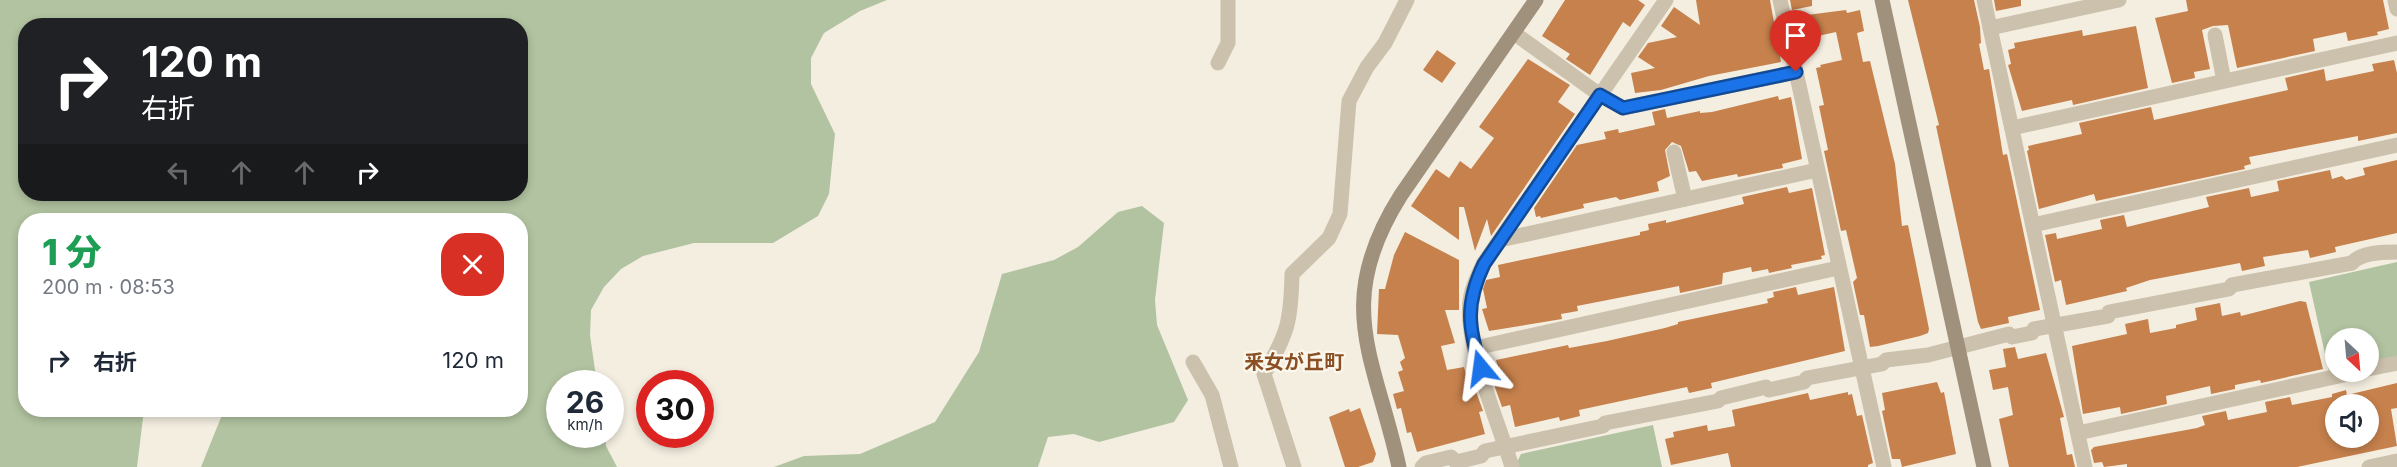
<!DOCTYPE html>
<html lang="ja">
<meta charset="utf-8">
<style>
:root{--surface:#fff;--page:#f2f2f3;--text:#1f2937;--muted:#747a83}
body{margin:0;font-family:Inter,"Noto Sans JP",sans-serif;background:var(--page);color:var(--text);height:100vh;display:flex;flex-direction:column;font-size:22px;white-space:nowrap}
*{box-sizing:border-box;margin:0}
p{font-size:20px;color:var(--muted)}
.icon{flex:none;width:33px;height:33px;fill:none;stroke:currentColor;stroke-width:2;stroke-linecap:round;stroke-linejoin:round}
.map{position:relative;flex:1;overflow:hidden}
.sheet{position:absolute;left:18px;top:213px;width:510px;height:204px;display:flex;flex-direction:column;background:var(--surface);border-radius:24px;box-shadow:0 3px 9px #0003}
.sheet>*{flex:none}
.hud{position:absolute;left:18px;top:18px;width:510px;height:183px;border-radius:24px;box-shadow:0 3px 9px #0003;background:#202124;color:#fff;overflow:hidden}
.needle{width:39px;rotate:154deg}
.tools{position:absolute;left:2325px;top:328px;display:grid;gap:12px}
.tools a{display:grid;place-items:center;width:54px;height:54px;border-radius:50%;background:var(--surface);box-shadow:0 3px 9px #0003;font-size:30px}
.speed{position:absolute;left:546px;top:370px;display:flex;gap:12px;font-size:30px;font-weight:700;text-align:center}
.speed>*{display:grid;place-content:center;width:78px;height:78px;border-radius:50%;background:var(--surface);box-shadow:0 3px 9px #0003;line-height:1}
.speed small{font-size:15px;font-weight:400}
.speed .limit{border:9px solid #d22;background:#fff;color:#111}
.pin{position:absolute;display:grid;place-items:center;width:51px;height:51px;color:#fff;margin:-62px -26px;border-radius:50% 50% 50% 0;rotate:-45deg;box-shadow:0 0 6px #0007}
.pin .icon{rotate:45deg}
.me{position:absolute;width:66px;margin:-33px;rotate:344deg;stroke-linejoin:round;filter:drop-shadow(0 0 4px #0008)}
.turn{display:flex;align-items:center;gap:21px;height:126px;padding:0 24px;font-size:27px}
.turn .icon{width:78px;height:78px;stroke-width:2.5}
.turn b{display:block;font-size:42px;line-height:51px}
.lanes{display:flex;align-items:center;height:57px;padding:0 24px;background:#0003;justify-content:center;gap:30px;direction:ltr}
.lanes .off{opacity:.35}
.round{display:grid;place-items:center;flex:none;width:63px;height:63px;border-radius:24px;background:var(--page)}
.summary{display:flex;align-items:center;justify-content:space-between;height:102px;padding:0 24px}
h1{font-size:36px;font-weight:800;line-height:45px;color:#1e9e55}
ul{padding:0;list-style:none}
li{display:flex;align-items:center;gap:18px;height:90px;padding:0 24px}
li div{flex:1}
li b{display:block;font-size:22px}
li em{font-style:normal}
.map>svg:first-child{display:block}
.green{fill:#b1c3a0;fill-rule:evenodd}
.building{fill:#c6814c;fill-rule:evenodd}
.lines{fill:none;stroke-linecap:round;stroke-linejoin:round}
.street{stroke:#ccc1ac;stroke-width:15}
.secondary{stroke:#a0917d;stroke-width:15}
.route-casing{stroke:#114b97;stroke-width:15}
.route{stroke:#1a73e8;stroke-width:10}
.labels{text-anchor:middle;dominant-baseline:central;stroke-width:4.5;stroke-linejoin:round;paint-order:stroke}
.quarter-label{font-size:20px;font-weight:bold;fill:#8a5023;stroke:#fbf7ed}
</style>
<div class="map">
<svg width="2397" height="467" viewBox="0 0 2397 467">
<rect width="100%" height="100%" fill="#f4eee1"/>
<g class="green">
<path d="M0,0H887L860,11L824,33L811,58V84L835,134L829,194L818,216L773,243H694L643,256L621,269L604,287L591,310L590,335L597,384H560V435H605L606,446L617,467H201L224,410H520V220H194L189,215H177L161,220H26V410H144L137,467H0ZM26,26H520V194H26Z"/>
<path d="M1142,206L1164,223L1155,300L1157,325L1188,400L1174,422L1099,442L1074,434L1048,437L1038,467H774L804,456L860,454L935,422L979,352L1002,274L1054,260L1078,247L1118,212Z"/>
<path d="M2397,262V357L2369,363L2368,339H2336L2335,370L2329,372L2309,282Z"/>
<path d="M1653,425L1662,467H1518L1517,462L1521,454Z"/>
</g>
<g class="building">
<path d="M1565,0H1638L1645,5L1630,27L1623,22L1590,75L1566,59L1570,54L1542,36Z"/>
<path d="M1696,0H1770L1781,62L1709,76L1661,90L1635,93L1631,73L1655,68L1638,57L1648,43L1677,37L1661,26L1674,7L1700,25Z"/>
<path d="M1790,0H1812V6L1792,10Z"/>
<path d="M1908,0H1974L1980,27L1981,43L1979,44L1984,70L1989,69L2003,155L2007,154L2040,310L2008,317L2009,323L1981,329L1978,322L1936,126L1939,125Z"/>
<path d="M1994,0H2021V6L1996,11Z"/>
<path d="M2186,0H2383L2389,29L2377,32L2378,35L2348,41L2346,32L2313,39L2315,51L2237,68L2228,25L2213,26L2202,30L2210,69L2194,72L2195,78L2172,83L2155,18L2188,11Z"/>
<path d="M1846,10L1847,13L1860,10L1864,31L1857,33L1863,62L1870,61L1895,164L1902,226L1908,225L1929,329L1928,333L1920,336L1878,346L1870,347L1864,315H1860L1853,282L1857,278L1846,230L1841,231L1824,151L1828,150L1819,106L1824,105L1816,68L1821,67L1820,65L1842,60L1836,32L1804,39L1799,16Z"/>
<path d="M2136,26L2148,88L2073,105L2072,100L2022,111L2008,65L2011,64L2008,50L2015,48L2014,43L2082,30L2083,36Z"/>
<path d="M1437,50L1456,63L1442,83L1423,70Z"/>
<path d="M1528,59L1570,85L1558,102L1575,114L1491,236L1487,219L1475,251L1464,207H1459V240L1411,206L1436,169L1449,178L1460,161L1471,169L1494,138L1479,127Z"/>
<path d="M2394,60L2397,73V133L2358,141V136L2249,157L2251,164L2244,166L2245,169L2096,201L2094,194L2039,209L2027,151L2029,150L2028,146L2082,134L2079,123L2151,107L2154,120L2288,90L2285,78L2324,69L2326,81L2374,71L2372,64Z"/>
<path d="M1778,96L1779,100L1791,97L1802,159L1782,164L1783,168L1738,177L1737,174L1702,181L1696,171L1689,172L1681,146L1672,142L1665,150L1670,176L1657,182L1659,191L1620,200L1616,197L1583,204L1584,208L1541,218L1540,216L1536,217L1534,208L1577,145L1606,139L1604,132L1618,129L1619,133L1655,125L1652,112L1665,109L1667,118L1700,111V113L1712,112Z"/>
<path d="M2397,160V233L2335,247L2336,252L2310,258L2308,250L2263,257L2265,266L2242,271L2240,263L2150,280L2126,288L2127,291L2066,305L2061,280L2055,282L2045,235L2056,233L2057,239L2102,229L2100,220L2124,215L2127,227L2209,207L2206,197L2249,188L2251,197L2279,191L2277,181L2330,170L2332,179L2342,176L2346,180L2365,175L2363,168Z"/>
<path d="M1787,187L1789,193L1812,188L1825,255L1821,256L1822,259L1791,265L1792,268L1769,273L1768,269L1752,272L1751,267L1723,273L1722,284L1680,293L1679,286L1577,306L1578,311L1561,314L1562,319L1489,331L1482,309L1487,308L1483,289L1486,280L1500,277L1498,265L1640,235V232L1649,230L1648,224L1666,220V223L1744,204L1742,197Z"/>
<path d="M1405,232L1459,260V310H1445L1455,343L1441,346L1447,370L1464,367L1468,382L1473,383L1483,411L1479,412L1485,434L1417,452L1411,432L1407,433L1401,408L1397,409L1393,394L1404,391L1398,372L1403,370L1400,362L1405,358L1398,335L1377,334L1379,289H1385L1394,255Z"/>
<path d="M1796,287L1798,295L1834,287L1845,351L1711,383L1712,388L1689,393L1687,387L1579,410L1580,416L1560,421L1559,417L1515,427L1510,405L1502,407L1492,379L1500,377L1496,360L1568,345L1569,348L1607,341L1665,328L1678,324V322L1768,303L1767,299L1774,297L1773,292Z"/>
<path d="M2300,301L2306,302L2323,369L2261,383L2260,380L2235,385V389L2211,394L2210,386L2166,396L2167,404L2121,414L2120,407L2083,414L2072,346L2127,334L2125,324L2148,319L2150,333L2176,328V325L2197,320L2195,308L2220,303L2222,316L2240,312L2241,316Z"/>
<path d="M2015,347L2018,359L2046,353L2064,417L2060,418L2067,455L2072,454L2075,467H2009L1999,419L2013,415L2008,387L1993,390L1989,370L2006,367L2003,349Z"/>
<path d="M1937,382L1941,393L1944,392L1956,454L1902,467L1900,459H1892L1882,411L1885,410L1882,393Z"/>
<path d="M2397,383V408L2391,409L2397,446L2297,467H2127V464L2104,467L2102,462L2094,463L2091,450L2094,447L2197,428L2205,425L2202,416L2226,411L2228,420L2267,412L2265,402L2290,397L2292,405L2332,397V394L2346,390L2347,395ZM2336,405H2368V438H2336Z"/>
<path d="M1848,392V395L1852,394L1857,416L1862,415L1873,463L1868,465V467H1731L1728,453L1671,465L1665,439L1674,437L1673,432L1707,425L1708,431L1735,426L1732,410L1808,393L1810,400Z"/>
<path d="M1360,408L1376,454L1373,462L1358,467H1345L1329,417L1349,409L1350,412Z"/>
</g>
<g class="lines">
<g class="street">
<path d="M1780,0L1884,467"/>
<path d="M1984,0L2085,467"/>
<path d="M2395,0L2397,9"/>
<path d="M1990,28L2119,0"/>
<path d="M1514,33L1600,95L1623,108L1796,72"/>
<path d="M2215,35L2224,81"/>
<path d="M1218,63L1228,43V0"/>
<path d="M2012,128L2397,43"/>
<path d="M1674,152L1685,199"/>
<path d="M2033,225L2397,145"/>
<path d="M1500,240L1817,170"/>
<path d="M1475,348L1838,268"/>
<path d="M1193,362L1212,395L1231,467"/>
<path d="M2368,369L2397,363"/>
<path d="M2078,433L2357,372"/>
<path d="M1294,467L1264,374C1288,333 1291,321 1292,274L1329,238L1340,214L1349,101L1367,67L1385,43L1407,0"/>
<path d="M1422,467L1426,463L1451,457L1456,462L1481,456L1485,451L1603,426L1605,423L1718,401L1721,398L1766,387L1769,390L1804,382L1807,378L1882,364L1886,360L1928,355L2009,334L2012,337L2032,333L2034,329L2108,316L2109,312L2229,289L2232,285L2352,263C2361,252 2384,252 2397,252"/>
<path d="M1512,467C1499,423 1461,338 1471,295C1473,284 1479,274 1483,264L1666,0"/>
<path d="M2369,467L2397,461"/>
</g>
<g class="secondary">
<path d="M1882,0L1984,467"/>
<path d="M1399,467C1375,357 1332,304 1401,195L1536,0"/>
</g>
</g>
<g class="lines">
<g class="route-casing">
<path id="route" d="M1481,368C1468,327 1465,304 1484,264L1600,95L1623,108L1796,72"/>
</g>
<use href="#route" class="route"/>
</g>
<g class="labels">
<g class="quarter-label">
<text x="1294" y="362">釆女が丘町</text>
</g>
</g>
</svg>
<div class="tools">
<a><svg class="needle" viewBox="-14 -14 28 28"><path d="M0-13l5 13h-10z" fill="#e53935"/><path d="M0 13l5-13h-10z" fill="#747a83"/></svg></a>
<a><svg class="icon" aria-label="sound" viewBox="0 0 24 24"><path d="M4 9h4l5-4v14l-5-4H4zM17 9q2 3 0 6"/></svg></a>
</div>
<div class="speed"><div>26<small>km/h</small></div><div class="limit">30</div></div>
<div class="pin" style="left:1796px;top:72px;background:#d93025"><svg class="icon" aria-label="arrive" viewBox="0 0 24 24"><path d="M6 21V4h12l-3 4 3 4H6"/></svg></div>
<svg class="me" style="left:1481px;top:368px" viewBox="-20 -20 40 40"><path d="M0-17L14 15 0 8-14 15z" fill="#1a73e8" stroke="#fff" stroke-width="4"/></svg>
<div class="hud">
<div class="turn"><svg class="icon" aria-label="right" viewBox="0 0 24 24"><path d="M7 20v-9h11M14 6l5 5-5 5"/></svg><div><b>120 m</b>右折</div></div>
<div class="lanes"><svg class="icon off" aria-label="left" viewBox="0 0 24 24"><path d="M17 20v-9H6M10 6l-5 5 5 5"/></svg><svg class="icon off" aria-label="ahead" viewBox="0 0 24 24"><path d="M12 20V5M6 11l6-6 6 6"/></svg><svg class="icon off" aria-label="ahead" viewBox="0 0 24 24"><path d="M12 20V5M6 11l6-6 6 6"/></svg><svg class="icon" aria-label="right" viewBox="0 0 24 24"><path d="M7 20v-9h11M14 6l5 5-5 5"/></svg></div>
</div>
<section class="sheet">
<div class="summary"><div><h1>1 分</h1><p>200 m · 08:53</p></div><a class="round" style="background:#d93025;color:#fff"><svg class="icon" aria-label="close" viewBox="0 0 24 24"><path d="M6 6l12 12M18 6L6 18"/></svg></a></div>
<ul>
<li><svg class="icon" aria-label="right" viewBox="0 0 24 24"><path d="M7 20v-9h11M14 6l5 5-5 5"/></svg><div><b>右折</b></div><em>120 m</em></li>
</ul>
</section>
</div>
